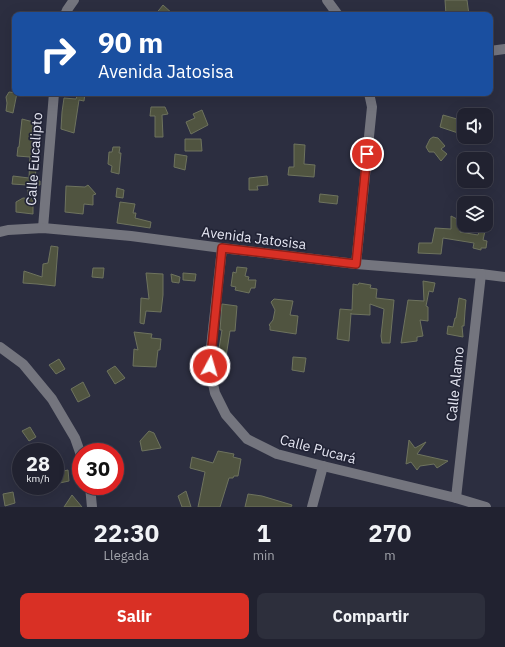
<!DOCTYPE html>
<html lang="es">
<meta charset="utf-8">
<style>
:root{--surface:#212230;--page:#2d2f3c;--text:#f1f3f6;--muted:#a2a4ab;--line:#3e3f4c;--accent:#d93025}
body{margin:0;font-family:"IBM Plex Sans",sans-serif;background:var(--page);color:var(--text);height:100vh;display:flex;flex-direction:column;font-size:15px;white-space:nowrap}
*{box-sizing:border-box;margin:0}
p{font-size:13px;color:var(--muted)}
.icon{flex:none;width:22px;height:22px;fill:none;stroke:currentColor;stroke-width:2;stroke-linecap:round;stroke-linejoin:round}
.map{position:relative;height:507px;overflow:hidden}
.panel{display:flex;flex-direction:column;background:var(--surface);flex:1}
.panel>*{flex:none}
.guide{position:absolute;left:12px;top:12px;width:481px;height:84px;border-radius:8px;box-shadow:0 4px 16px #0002,0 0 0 1px var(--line);background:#1a4fa0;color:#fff;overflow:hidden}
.buttons{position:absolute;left:457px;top:108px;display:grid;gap:8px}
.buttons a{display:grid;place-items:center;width:36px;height:36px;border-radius:8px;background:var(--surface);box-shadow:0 4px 16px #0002,0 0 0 1px var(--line);font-size:20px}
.speed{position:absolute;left:12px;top:443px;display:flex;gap:8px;font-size:20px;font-weight:700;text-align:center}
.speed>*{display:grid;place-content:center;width:52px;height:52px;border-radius:50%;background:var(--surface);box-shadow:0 4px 16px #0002,0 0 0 1px var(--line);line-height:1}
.speed small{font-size:10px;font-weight:400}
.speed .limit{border:6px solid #d22;background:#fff;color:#111}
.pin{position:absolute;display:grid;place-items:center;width:34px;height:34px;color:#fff;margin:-17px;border:2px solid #fff;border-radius:50%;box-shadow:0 1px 4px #0007}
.me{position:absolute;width:44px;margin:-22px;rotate:6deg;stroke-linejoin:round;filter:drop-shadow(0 0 3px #0008)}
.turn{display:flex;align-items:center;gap:14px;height:84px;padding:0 20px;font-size:18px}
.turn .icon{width:52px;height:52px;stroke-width:2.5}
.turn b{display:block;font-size:28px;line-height:34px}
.eta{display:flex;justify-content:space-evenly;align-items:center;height:68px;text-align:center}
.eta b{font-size:24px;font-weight:800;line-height:28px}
.action{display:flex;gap:8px;margin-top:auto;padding:8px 20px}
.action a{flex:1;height:46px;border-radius:8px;background:var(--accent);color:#fff;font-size:16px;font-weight:800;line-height:46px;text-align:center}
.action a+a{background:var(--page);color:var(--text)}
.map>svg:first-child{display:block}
.building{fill:#505440;stroke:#6e735e}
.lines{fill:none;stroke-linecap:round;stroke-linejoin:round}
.minor{stroke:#74757e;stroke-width:10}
.route-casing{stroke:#8d1f18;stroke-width:10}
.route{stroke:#d93025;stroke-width:7}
.labels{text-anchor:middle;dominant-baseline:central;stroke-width:3.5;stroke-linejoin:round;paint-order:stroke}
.street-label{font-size:14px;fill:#e5e6f2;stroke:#222436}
</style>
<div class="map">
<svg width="505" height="507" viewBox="0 0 505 507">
<rect width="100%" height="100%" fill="#2c2e40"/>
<g class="building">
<path d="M445,0H467L469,15H446Z"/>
<path d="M163,5L174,15H155Z"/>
<path d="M9,92L17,93L13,113L6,111L7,103L6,97Z"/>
<path d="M78,93H85L84,101L79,100L74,133L61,129L62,112L64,98L76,99Z"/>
<path d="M151,107H165L168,114L162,115L163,137H155V116H150Z"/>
<path d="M202,110L208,125L191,134L186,122L195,118L193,114Z"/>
<path d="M443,115L464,121V135L440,127Z"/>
<path d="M22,119L41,124L38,145L35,180L40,181V185H35L34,195H28V185L12,184L13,176L29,178L30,157L17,156L18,147H19Z"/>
<path d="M433,137L438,138L445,146L441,149L447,154L441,161L434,152H429L426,147L430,139Z"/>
<path d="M185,139H201L202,151H185Z"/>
<path d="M294,144L305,145L304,164L315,165L314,177L288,175L289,167H294Z"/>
<path d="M113,147H120L119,153H121L119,174L111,172L112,166L108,164L109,152H112Z"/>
<path d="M175,154L187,156L185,170L174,167Z"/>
<path d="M267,176L268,185L257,186L258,190H249V178Z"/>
<path d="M88,185L96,194L93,195V205L84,204L83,214L65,212L66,186L85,187Z"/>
<path d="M117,188L124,190L123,198L116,197Z"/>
<path d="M320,194L338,196L337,204L319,202Z"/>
<path d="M23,198L33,199V214L16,212V202Z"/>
<path d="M120,202L135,204L133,213H136L135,218L151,222L150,228L117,223Z"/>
<path d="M451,216L463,222L460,232L478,235L481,225H486V222H487L483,240L487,241L486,248H481V250L473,248L474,243L443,238L441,254L418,253L419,243H432L435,228L451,229Z"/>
<path d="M51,246L58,247L55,286L37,284L23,283L24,271L42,277L43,264L48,263Z"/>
<path d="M237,267L247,268L245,276L249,277L248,280H256L255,288H251L249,293L235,290L236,287L231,286L233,272L236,273Z"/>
<path d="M93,268H104L103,278L92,277Z"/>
<path d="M146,273L163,274V295L161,312L146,311L144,324L140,323L141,298L149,299Z"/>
<path d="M183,273L196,274L195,281L183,280Z"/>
<path d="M171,274L180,277L179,283L172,282Z"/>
<path d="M423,281L435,283L433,292L429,291L426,306L428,307V321L420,320L423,336L417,337V341L401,343L408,300L424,301Z"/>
<path d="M359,283L371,285L370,288L377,289L376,298L394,300L390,343H382L381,336L384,309L370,304V315L351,314V313L349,341L337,339L340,309L352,310L353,284L358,285Z"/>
<path d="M459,298L466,300L465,311L464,326H462L463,337L447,334L448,326L453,327L455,318H456Z"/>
<path d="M274,299L293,301L290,315L298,316L296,334L270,330V326L269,325L273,320L275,310L271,302Z"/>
<path d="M222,304L237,306L235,331H230L226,357L218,355L222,330H220Z"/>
<path d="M134,332L152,334L151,338L161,339L160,350H158L156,367L133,366L134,349L138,350Z"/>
<path d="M293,357L306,358L304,372L292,370Z"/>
<path d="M59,359L65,369L56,374L49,365Z"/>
<path d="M115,366L125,378L115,384L107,371Z"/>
<path d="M83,382L90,396L78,402L71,389Z"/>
<path d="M30,427L36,437L29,441L22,431Z"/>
<path d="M149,431L154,433L161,448L142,451L140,441Z"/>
<path d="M409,440L415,448L426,442L417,454L448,461L437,468L434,464L420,466L417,470L411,462L406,464Z"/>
<path d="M218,451L234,454L233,457L241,459L238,476H234L233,478H229L220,507H198L205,472L190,468L192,457L213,463Z"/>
<path d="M68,470L69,481L55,484V473Z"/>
<path d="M186,491L191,507H182L178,496Z"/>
<path d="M13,492L15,503L5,506L3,494Z"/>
<path d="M248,494L262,496L292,505L291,507H245Z"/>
<path d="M72,495L82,507H64Z"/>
</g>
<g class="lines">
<g class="minor">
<path d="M327,0L338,15"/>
<path d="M65,15L67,10L74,0"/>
<path d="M490,51L505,49"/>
<path d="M43,228L54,93"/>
<path d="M0,232L8,230L43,228L131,236L222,248L356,264L481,274L505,277"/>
<path d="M222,248L209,366L215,393L226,415L247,439L277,454L323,466L456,498L486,507"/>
<path d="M356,264L372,107L369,93"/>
<path d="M0,347L23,364L52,399L75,438L81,455"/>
<path d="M90,486L92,507"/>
<path d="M456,498L481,274"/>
<path d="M312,507L323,466"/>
</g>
</g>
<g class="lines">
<g class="route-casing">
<path id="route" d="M210,366L222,248L356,264L367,154"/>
</g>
<use href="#route" class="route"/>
</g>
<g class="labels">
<g class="street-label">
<text transform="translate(34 159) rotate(-86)">Calle Eucalipto</text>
<text transform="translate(254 238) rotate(7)">Avenida Jatosisa</text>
<text transform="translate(455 384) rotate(-84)">Calle Alamo</text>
<text transform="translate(318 449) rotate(15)">Calle Pucará</text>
</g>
</g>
</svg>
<div class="buttons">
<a><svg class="icon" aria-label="sound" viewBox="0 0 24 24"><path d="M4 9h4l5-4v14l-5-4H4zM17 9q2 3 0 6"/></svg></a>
<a><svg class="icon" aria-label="search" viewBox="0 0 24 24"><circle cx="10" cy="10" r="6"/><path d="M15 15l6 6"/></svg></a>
<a><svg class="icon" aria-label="layers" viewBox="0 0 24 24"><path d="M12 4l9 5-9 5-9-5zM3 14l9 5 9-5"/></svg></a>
</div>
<div class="speed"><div>28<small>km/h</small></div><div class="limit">30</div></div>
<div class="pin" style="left:367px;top:154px;background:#d93025"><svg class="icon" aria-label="arrive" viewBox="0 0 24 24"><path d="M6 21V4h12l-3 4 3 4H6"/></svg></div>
<svg class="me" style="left:210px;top:366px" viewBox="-20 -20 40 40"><circle r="17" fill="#d93025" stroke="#fff" stroke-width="3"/><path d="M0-11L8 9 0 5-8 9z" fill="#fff"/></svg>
<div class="guide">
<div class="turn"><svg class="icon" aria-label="right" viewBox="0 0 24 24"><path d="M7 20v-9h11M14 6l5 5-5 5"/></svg><div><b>90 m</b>Avenida Jatosisa</div></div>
</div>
</div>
<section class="panel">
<div class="eta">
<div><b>22:30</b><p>Llegada</p></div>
<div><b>1</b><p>min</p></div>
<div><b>270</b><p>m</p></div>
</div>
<div class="action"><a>Salir</a><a>Compartir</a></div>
</section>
